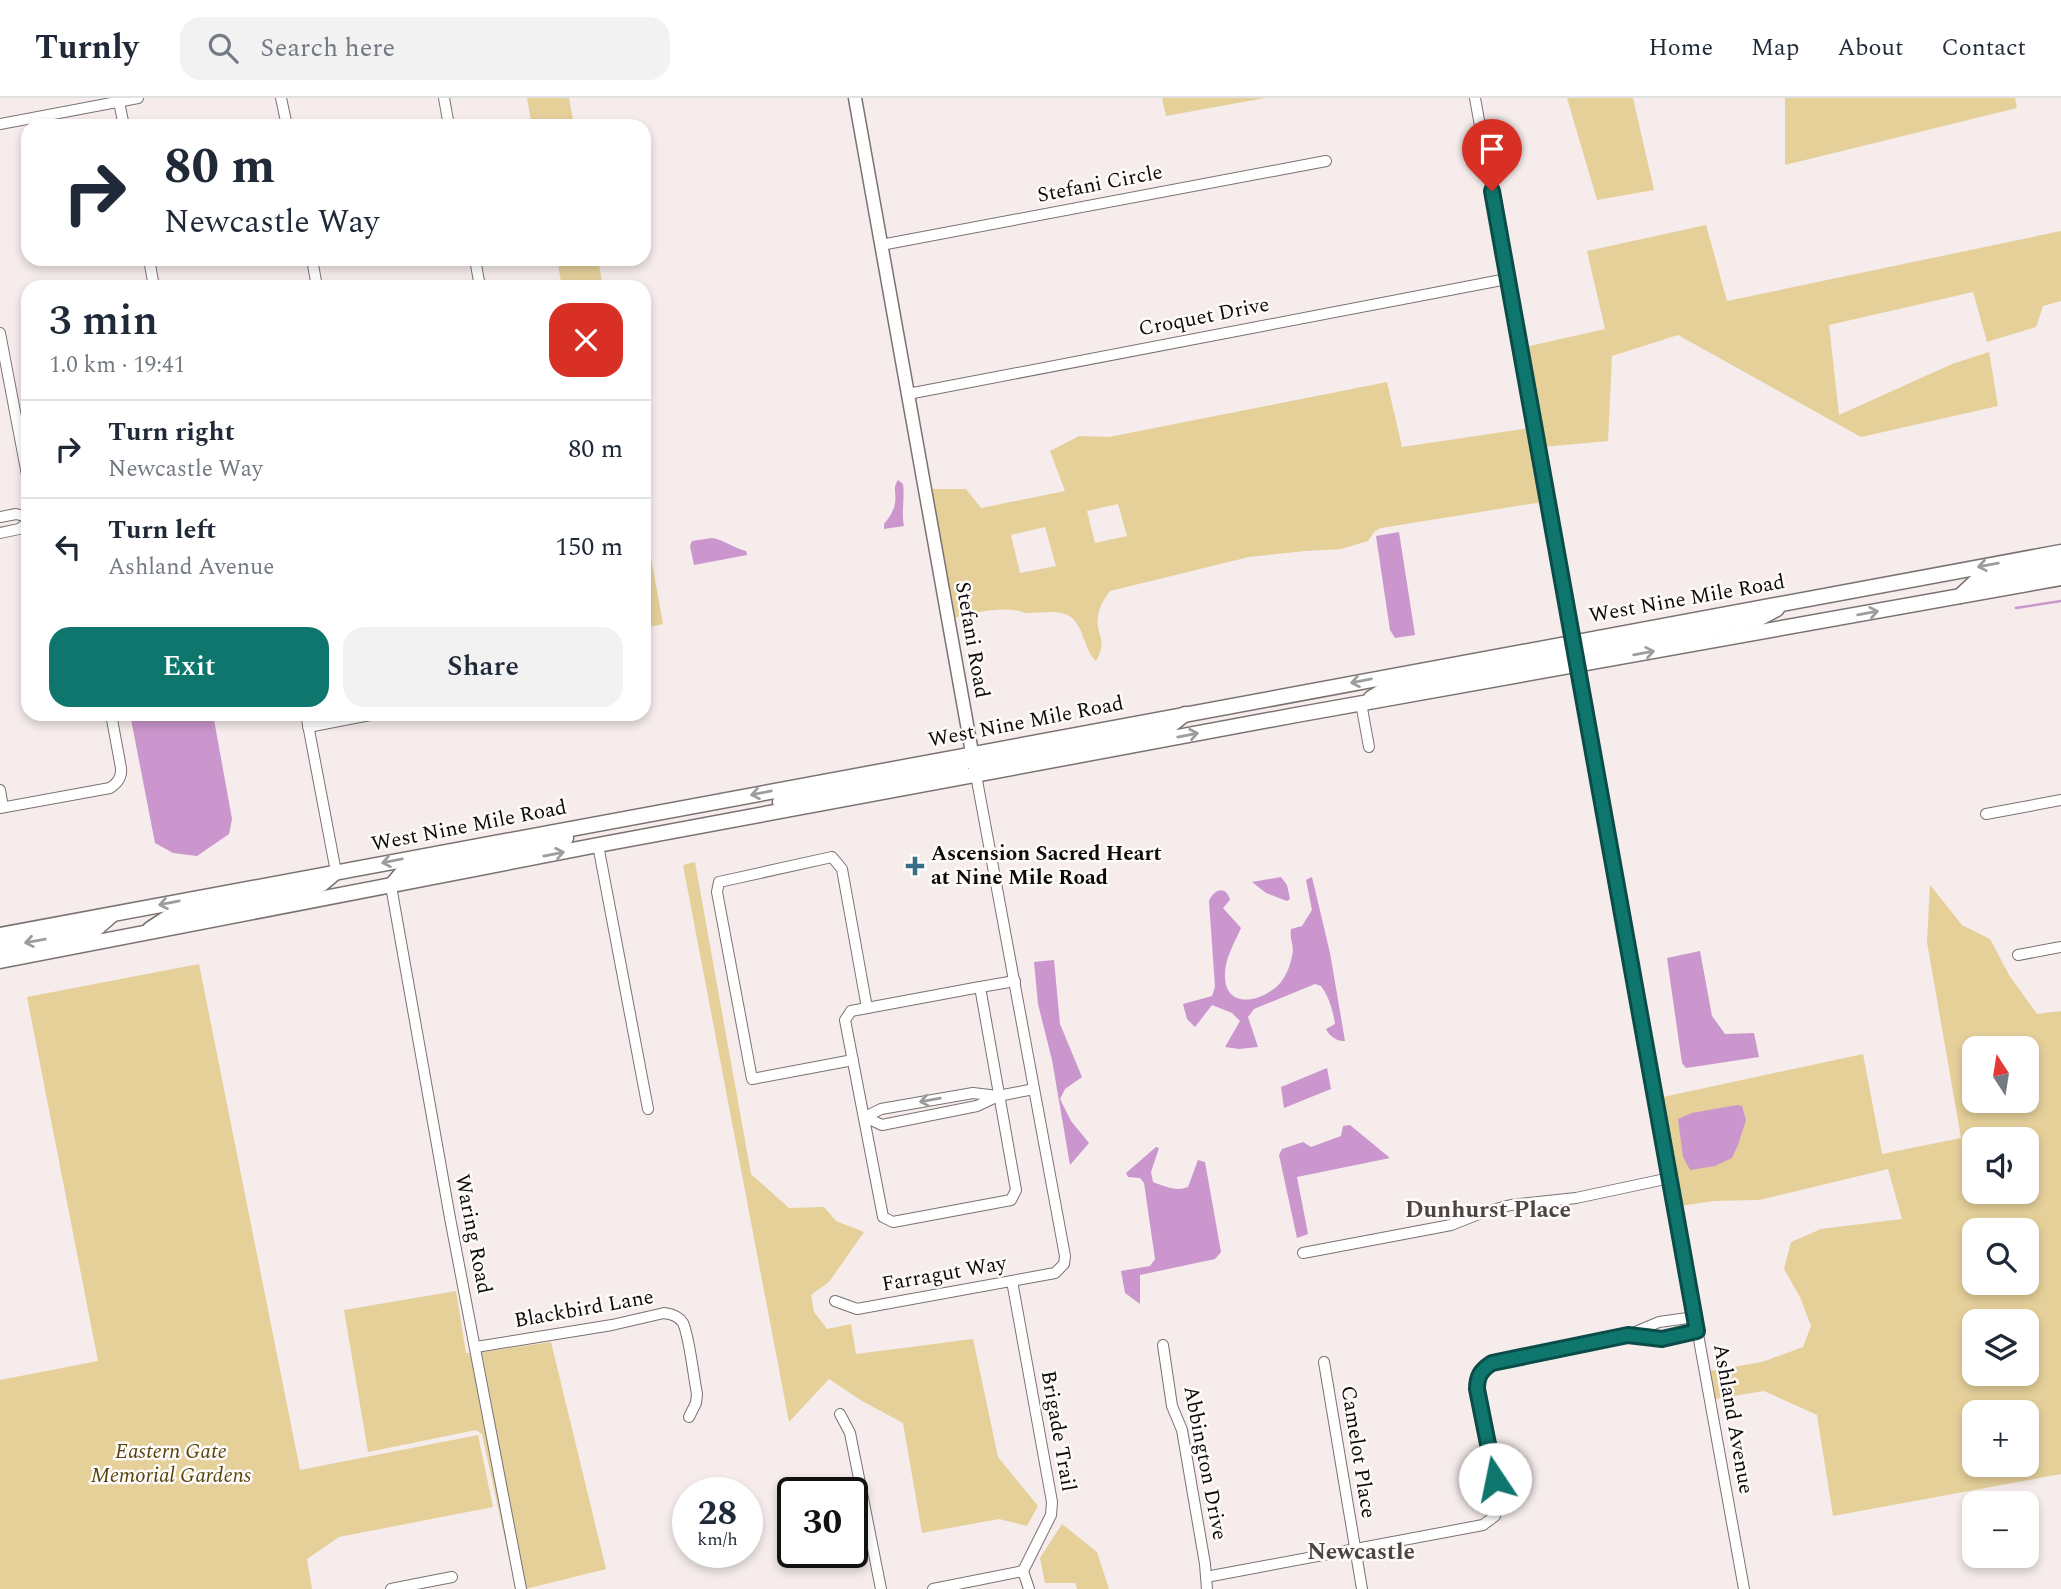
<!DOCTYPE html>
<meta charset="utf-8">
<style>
:root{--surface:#fff;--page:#f2f2f3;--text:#1f2937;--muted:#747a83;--line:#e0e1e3;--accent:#0f766e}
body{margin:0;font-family:Spectral,serif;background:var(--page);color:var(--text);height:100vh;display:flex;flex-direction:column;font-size:26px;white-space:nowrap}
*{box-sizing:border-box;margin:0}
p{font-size:23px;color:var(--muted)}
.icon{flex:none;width:38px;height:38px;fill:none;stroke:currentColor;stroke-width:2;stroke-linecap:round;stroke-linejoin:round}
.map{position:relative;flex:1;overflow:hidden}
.panel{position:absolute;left:21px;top:182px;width:630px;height:441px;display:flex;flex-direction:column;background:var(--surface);border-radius:21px;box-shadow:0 4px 10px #0003}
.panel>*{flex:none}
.banner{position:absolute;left:21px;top:21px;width:630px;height:147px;border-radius:21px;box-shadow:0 4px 10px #0003;background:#fff;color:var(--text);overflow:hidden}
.needle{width:46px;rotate:348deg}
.fabs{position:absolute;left:1962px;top:938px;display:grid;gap:14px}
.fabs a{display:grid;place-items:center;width:77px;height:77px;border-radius:14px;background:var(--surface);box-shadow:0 4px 10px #0003;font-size:35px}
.speed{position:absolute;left:672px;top:1379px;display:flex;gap:14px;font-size:35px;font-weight:700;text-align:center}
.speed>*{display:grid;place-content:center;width:91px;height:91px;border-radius:50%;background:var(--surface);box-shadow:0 4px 10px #0003;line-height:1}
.speed small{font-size:18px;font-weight:400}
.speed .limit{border:4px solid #111;border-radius:10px;background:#fff;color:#111}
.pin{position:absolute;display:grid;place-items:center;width:60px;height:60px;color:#fff;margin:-72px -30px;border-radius:50% 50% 50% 0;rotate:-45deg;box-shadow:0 0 7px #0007}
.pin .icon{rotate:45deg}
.me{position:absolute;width:77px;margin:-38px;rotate:349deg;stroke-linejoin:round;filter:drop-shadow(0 0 5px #0008)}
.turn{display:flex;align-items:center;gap:24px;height:147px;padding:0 28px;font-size:32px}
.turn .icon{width:91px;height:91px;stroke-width:2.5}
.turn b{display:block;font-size:49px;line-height:60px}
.round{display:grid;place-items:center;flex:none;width:74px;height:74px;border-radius:21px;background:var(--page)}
.summary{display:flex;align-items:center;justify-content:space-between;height:119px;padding:0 28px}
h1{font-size:42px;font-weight:600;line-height:52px}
.action{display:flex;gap:14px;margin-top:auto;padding:14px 28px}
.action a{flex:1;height:80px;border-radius:21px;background:var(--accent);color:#fff;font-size:28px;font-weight:600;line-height:80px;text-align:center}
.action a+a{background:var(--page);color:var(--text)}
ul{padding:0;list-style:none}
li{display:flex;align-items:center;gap:21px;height:98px;padding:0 28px;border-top:2px solid var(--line)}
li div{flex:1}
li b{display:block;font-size:26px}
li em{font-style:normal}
header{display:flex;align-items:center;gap:42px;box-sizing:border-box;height:98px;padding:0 35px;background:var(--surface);border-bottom:2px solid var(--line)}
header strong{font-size:33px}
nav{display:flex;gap:38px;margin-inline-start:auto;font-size:24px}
.search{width:490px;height:63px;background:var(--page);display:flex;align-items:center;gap:18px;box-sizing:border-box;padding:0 24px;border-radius:21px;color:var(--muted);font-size:26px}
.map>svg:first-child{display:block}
.green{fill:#e5d09a;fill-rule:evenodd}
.water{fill:#ca96cd}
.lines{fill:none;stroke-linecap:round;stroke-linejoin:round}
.stream{stroke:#ca96cd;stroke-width:2.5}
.minor-casing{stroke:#7a7271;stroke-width:12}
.tertiary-casing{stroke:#7a7271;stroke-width:15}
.primary-casing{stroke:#7a7271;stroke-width:17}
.minor{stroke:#fff;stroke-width:10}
.tertiary{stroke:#fff;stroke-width:12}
.primary{stroke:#fff;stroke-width:14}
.oneway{stroke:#9e9d9d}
.route-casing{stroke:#0a4d48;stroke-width:18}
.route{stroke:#0f766e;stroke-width:12}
.poi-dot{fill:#366e88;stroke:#fefbfa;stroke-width:2.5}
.labels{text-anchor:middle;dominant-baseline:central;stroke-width:5;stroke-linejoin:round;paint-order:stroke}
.street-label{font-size:21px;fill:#0d0b0a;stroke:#fefbfa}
.poi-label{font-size:21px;font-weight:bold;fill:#0d0b0a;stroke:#fefbfa;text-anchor:start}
.park-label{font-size:21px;font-style:italic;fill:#564309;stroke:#fefbfa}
.neighbourhood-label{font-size:23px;font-weight:bold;fill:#4c4544;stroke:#fefbfa}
</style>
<header>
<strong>Turnly</strong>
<div class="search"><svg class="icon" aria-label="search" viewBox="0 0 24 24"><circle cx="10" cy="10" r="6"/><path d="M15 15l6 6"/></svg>Search here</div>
<nav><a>Home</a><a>Map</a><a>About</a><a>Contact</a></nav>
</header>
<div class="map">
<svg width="2061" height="1491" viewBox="0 0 2061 1491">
<rect width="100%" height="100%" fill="#f5eceb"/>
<g class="green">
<path d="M527,0H569L574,28H532Z"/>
<path d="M1162,0H1265L1166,18Z"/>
<path d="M1567,0H1633L1654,92L1597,102Z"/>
<path d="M1785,0H2015L2017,10L1785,67Z"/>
<path d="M1706,127L1727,203L2061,133V203L2043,208L2036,229L1987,244L1973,194L1829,227L1839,317L1952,266L1989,254L1998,308L1861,339L1678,237L1612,258L1608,343L1543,349L1525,249L1605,231L1587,153Z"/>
<path d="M557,161H598L603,189H562Z"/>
<path d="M1387,284L1402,349L1529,330L1542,404L1381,430L1375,433L1368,443L1341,451L1305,453L1249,459L1110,493C1104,501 1099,509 1098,519C1095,537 1109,541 1096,563C1084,552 1085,532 1072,520C1062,511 1043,515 1030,515C1024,516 1019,512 1014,512C993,510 973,515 953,520L930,391H966L981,410L1065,393L1050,353L1079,338L1109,339ZM1118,406L1127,438L1095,445L1087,413ZM1045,429L1056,468L1020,475L1011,437Z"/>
<path d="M644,420L663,526L644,530Z"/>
<path d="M695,764L751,1076L789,1110L824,1109L836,1123L864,1134L829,1184L811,1197L814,1214L827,1231L851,1226L856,1256L973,1241L998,1359L1038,1408L1027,1428L999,1421L922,1435L903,1325L862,1303L829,1281L789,1324L683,767Z"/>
<path d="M1930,787L1962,827L1990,841L2009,877L2037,916L2061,913V1376L1833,1418L1817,1317L1764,1293L1715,1301L1710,1273L1762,1264L1803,1249L1811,1228L1800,1199L1784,1171L1791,1144L1821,1131L1902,1121L1888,1071L1759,1102L1714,1103L1680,1108L1663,999L1863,956L1882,1056L1961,1040L1927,844ZM1974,950H2026V1003H1974ZM1974,1041H2026V1094H1974ZM1974,1132H2026V1185H1974ZM1974,1223H2026V1276H1974ZM1974,1314H2026V1367H1974Z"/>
<path d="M199,866L300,1372L478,1337L493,1409L339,1439L307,1461L312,1491H0V1282L98,1263L27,899Z"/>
<path d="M456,1193L466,1255H471L516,1491L482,1336L476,1332L368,1354L344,1212Z"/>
<path d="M551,1244L606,1471L526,1491L482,1254Z"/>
<path d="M1062,1426L1097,1454L1109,1491H1077L1075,1485H1045L1040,1460Z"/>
</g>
<g class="water">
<path d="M898,382L903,386C905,400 901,414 904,428L884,431V426C889,420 894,413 895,405C897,396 892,390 898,382Z"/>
<path d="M1399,434L1415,537L1395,540L1390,532L1376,438Z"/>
<path d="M712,440C725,442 733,450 746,453L747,457L694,467L690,448L692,443Z"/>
<path d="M130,616H213L232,721L229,736L197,758L173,755L155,745Z"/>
<path d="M1281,779L1287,787L1290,801L1287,803L1266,795L1252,784Z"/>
<path d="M1312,779L1330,855L1345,943C1338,944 1329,938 1326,931L1335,926C1333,912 1329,899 1321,888L1315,886L1254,911L1248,919L1258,949L1239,951L1225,949L1240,923L1232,915L1212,907L1195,929L1187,921L1183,906L1212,898L1215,889L1209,803C1214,791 1226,787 1230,802L1223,810L1241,830C1235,844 1225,860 1225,876C1224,909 1255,906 1275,890C1283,884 1289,872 1291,862C1296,847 1289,844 1291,831L1302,828L1312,812L1306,782Z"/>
<path d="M1700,853L1712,918L1725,936L1754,935L1759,959L1686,970L1682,965L1667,860Z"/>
<path d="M1054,862L1060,926L1082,979L1065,991L1060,1001L1071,1023L1089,1045L1070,1067L1052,962L1038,906L1034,864Z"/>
<path d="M1327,970L1331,991L1284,1010L1281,989Z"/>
<path d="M1737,1007L1742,1008L1746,1022L1738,1047L1732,1060L1715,1068L1690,1072L1683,1059L1678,1021L1692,1015Z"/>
<path d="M1350,1027L1390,1060L1297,1079L1308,1136L1297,1140L1279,1057L1282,1051L1303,1044L1311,1049L1341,1038L1343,1028Z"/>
<path d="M1156,1049L1159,1050L1151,1074L1153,1084C1164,1088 1176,1094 1188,1089L1198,1062L1205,1064L1221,1154L1215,1161L1140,1177V1206L1125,1195L1121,1173L1150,1168L1155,1161L1144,1085L1140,1080L1128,1079L1126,1075Z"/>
</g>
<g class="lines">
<path class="stream" d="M2016,510L2061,503"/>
<g class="minor-casing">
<g id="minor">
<path d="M281,0L287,28"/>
<path d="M444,0L449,28"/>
<path d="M1475,0L1744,1491"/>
<path d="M119,4L124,28"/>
<path d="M0,26L138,0"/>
<path d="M881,147L1326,63"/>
<path d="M149,161L154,189"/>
<path d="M312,161L317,189"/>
<path d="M475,161L480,189"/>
<path d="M0,235L28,382"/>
<path d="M908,296L1507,181"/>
<path d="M0,419L16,416L28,419"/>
<path d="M0,435L19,431L28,425"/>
<path d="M1361,605L1369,649"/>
<path d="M306,616L336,774"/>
<path d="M308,629L375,616"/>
<path d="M0,692L3,709"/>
<path d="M0,710L110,690C118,685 122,679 121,670L111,616"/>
<path d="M1986,716L2061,702"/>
<path d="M598,747L648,1011"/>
<path d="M391,788L450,1120L521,1491"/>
<path d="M2018,857L2061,849"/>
<path d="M980,889L1016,1092L1011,1102L893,1124L883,1119L845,922L851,913Z"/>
<path d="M980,889L1015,883"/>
<path d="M853,962L752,981L717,794L719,784L832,759L842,771L867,910"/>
<path d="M998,998L973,995L881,1011L865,1019L882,1027L977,1008L998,998L1034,991"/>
<path d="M1303,1155L1451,1127L1484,1114L1511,1107L1576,1100L1670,1080"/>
<path d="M1012,1183L1052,1404L1051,1417L1023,1473L1029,1491"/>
<path d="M835,1203L857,1211L1055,1175L1064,1166L1065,1158L976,677"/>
<path d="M1628,1237L1662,1241L1697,1233"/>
<path d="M1163,1247L1172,1308L1182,1332L1205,1466L1207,1491"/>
<path d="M476,1249L612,1227L664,1215C672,1216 679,1218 683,1225C689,1237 694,1281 697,1296L696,1305L689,1319"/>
<path d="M1324,1264L1362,1491"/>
<path d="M840,1316L850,1335L881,1491"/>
<path d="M1206,1479L1483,1427L1495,1418L1499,1403L1477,1291C1477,1279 1481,1272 1492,1265L1628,1237L1659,1224L1695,1219"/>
<path d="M391,1491L452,1479"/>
<path d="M933,1491L1023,1473"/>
</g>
</g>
<g class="tertiary-casing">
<path id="tertiary" d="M855,0L976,677"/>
</g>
<g class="primary-casing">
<g id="primary">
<path d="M1960,498L1977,482L2061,467"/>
<path d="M1577,567C1583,556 1588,553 1600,549L1760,520L1777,511"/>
<path d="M1371,600L1391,588L1567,555L1573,544"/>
<path d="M976,677C981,667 987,664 997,660L1170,628L1185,616"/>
<path d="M780,704L946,671L962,667L971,656"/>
<path d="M391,788L401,776L423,769L500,755L566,740"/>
<path d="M150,831L170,818L304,793L322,786L335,775"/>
<path d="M0,837L2061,454"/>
<path d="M0,850L95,832L112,817"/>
<path d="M0,863L598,747L1296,617L2061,480"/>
</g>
</g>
<use href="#minor" class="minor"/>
<use href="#tertiary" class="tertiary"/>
<use href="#primary" class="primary"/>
</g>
<defs><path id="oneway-shaft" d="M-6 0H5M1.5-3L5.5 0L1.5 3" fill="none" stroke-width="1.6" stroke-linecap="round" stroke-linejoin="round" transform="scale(1.75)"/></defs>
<g class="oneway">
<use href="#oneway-shaft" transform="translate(1988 467) rotate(170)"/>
<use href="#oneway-shaft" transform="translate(1868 515) rotate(-10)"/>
<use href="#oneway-shaft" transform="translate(1644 555) rotate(-10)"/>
<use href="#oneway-shaft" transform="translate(1361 583) rotate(169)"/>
<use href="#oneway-shaft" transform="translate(1188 637) rotate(-11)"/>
<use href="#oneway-shaft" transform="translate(761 695) rotate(169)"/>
<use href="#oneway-shaft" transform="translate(554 756) rotate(-11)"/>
<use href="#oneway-shaft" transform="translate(392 763) rotate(169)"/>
<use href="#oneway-shaft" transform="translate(169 805) rotate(169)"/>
<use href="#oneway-shaft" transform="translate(35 843) rotate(170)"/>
<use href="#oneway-shaft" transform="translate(930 1002) rotate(170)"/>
</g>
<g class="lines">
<g class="route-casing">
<path id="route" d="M1492,93L1697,1233L1662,1241L1628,1237L1492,1265C1481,1272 1477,1278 1477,1291L1495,1381"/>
</g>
<use href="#route" class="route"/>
</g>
<path class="poi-dot" d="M911.5 757.5h7v7h7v7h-7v7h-7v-7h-7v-7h7z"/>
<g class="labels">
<g class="street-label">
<text transform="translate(1100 86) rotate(-11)">Stefani Circle</text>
<text transform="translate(1204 219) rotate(-11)">Croquet Drive</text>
<text transform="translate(1687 501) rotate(-10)">West Nine Mile Road</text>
<text transform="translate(972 542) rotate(80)">Stefani Road</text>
<text transform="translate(1026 624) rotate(-11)">West Nine Mile Road</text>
<text transform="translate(469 728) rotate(-11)">West Nine Mile Road</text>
<text transform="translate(473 1136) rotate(79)">Waring Road</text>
<text transform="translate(944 1176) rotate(-10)">Farragut Way</text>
<text transform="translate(584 1211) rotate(-10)">Blackbird Lane</text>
<text transform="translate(1733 1321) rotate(80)">Ashland Avenue</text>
<text transform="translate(1058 1333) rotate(80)">Brigade Trail</text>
<text transform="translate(1358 1354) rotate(81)">Camelot Place</text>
<text transform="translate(1205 1365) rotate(79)">Abbington Drive</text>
</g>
<g class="poi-label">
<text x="931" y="756">Ascension Sacred Heart<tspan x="931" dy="24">at Nine Mile Road</tspan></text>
</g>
<g class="park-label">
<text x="171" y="1354">Eastern Gate<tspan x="171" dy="24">Memorial Gardens</tspan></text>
</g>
<g class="neighbourhood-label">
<text x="1488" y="1112">Dunhurst Place</text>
<text x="1361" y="1454">Newcastle</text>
</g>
</g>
</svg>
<div class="fabs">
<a><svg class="needle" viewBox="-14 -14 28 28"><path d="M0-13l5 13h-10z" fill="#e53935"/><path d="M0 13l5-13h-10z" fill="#747a83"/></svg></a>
<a><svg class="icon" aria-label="sound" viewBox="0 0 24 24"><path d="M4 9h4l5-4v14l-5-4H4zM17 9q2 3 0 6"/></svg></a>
<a><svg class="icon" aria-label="search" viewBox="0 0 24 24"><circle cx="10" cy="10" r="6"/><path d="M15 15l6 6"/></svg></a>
<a><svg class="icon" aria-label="layers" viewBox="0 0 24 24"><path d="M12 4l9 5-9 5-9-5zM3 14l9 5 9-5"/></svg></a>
<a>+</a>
<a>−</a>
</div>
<div class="speed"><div>28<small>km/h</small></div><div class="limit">30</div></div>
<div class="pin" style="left:1492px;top:93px;background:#d93025"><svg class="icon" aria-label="arrive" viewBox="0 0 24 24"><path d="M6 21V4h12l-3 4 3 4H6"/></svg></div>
<svg class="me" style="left:1495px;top:1381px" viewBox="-20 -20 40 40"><circle r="19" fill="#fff"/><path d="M0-13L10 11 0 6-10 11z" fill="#0f766e"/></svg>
<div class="banner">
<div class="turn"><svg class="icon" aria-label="right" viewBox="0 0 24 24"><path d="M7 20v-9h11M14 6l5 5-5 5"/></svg><div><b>80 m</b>Newcastle Way</div></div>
</div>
<section class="panel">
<div class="summary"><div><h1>3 min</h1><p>1.0 km · 19:41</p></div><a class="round" style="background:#d93025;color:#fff"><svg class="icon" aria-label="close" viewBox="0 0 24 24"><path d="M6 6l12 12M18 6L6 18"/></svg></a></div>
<ul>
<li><svg class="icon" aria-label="right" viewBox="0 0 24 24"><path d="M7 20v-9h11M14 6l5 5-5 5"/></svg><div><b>Turn right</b><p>Newcastle Way</p></div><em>80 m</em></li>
<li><svg class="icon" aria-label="left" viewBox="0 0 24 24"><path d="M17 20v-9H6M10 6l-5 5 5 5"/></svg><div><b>Turn left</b><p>Ashland Avenue</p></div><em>150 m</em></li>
</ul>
<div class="action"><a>Exit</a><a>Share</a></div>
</section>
</div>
